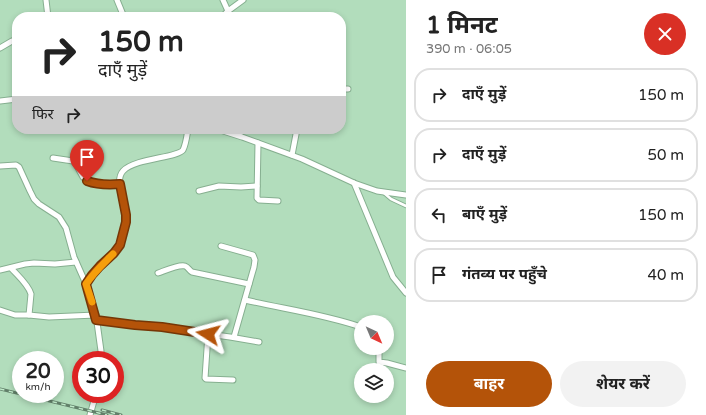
<!DOCTYPE html>
<html lang="hi">
<meta charset="utf-8">
<style>
:root{--surface:#fff;--page:#f2f2f2;--text:#222;--muted:#767676;--line:#e0e0e0;--accent:#b45309}
body{margin:0;font-family:"Varela Round","Noto Sans Devanagari",sans-serif;background:var(--page);color:var(--text);height:100vh;display:flex;flex-direction:column;font-size:15px;white-space:nowrap}
*{box-sizing:border-box;margin:0}
p{font-size:13px;color:var(--muted)}
.icon{flex:none;width:22px;height:22px;fill:none;stroke:currentColor;stroke-width:2;stroke-linecap:round;stroke-linejoin:round}
.map{position:relative;flex:1;overflow:hidden}
.drawer{display:flex;flex-direction:column;background:var(--surface);width:300px}
.drawer>*{flex:none}
.guide{position:absolute;left:12px;top:12px;width:334px;height:122px;border-radius:16px;box-shadow:0 2px 6px #0003;background:#fff;color:var(--text);overflow:hidden}
.needle{width:26px;rotate:136deg}
.buttons{position:absolute;left:354px;top:315px;display:grid;gap:8px}
.buttons a{display:grid;place-items:center;width:40px;height:40px;border-radius:50%;background:var(--surface);box-shadow:0 2px 6px #0003;font-size:20px}
.speed{position:absolute;left:12px;top:351px;display:flex;gap:8px;font-size:20px;font-weight:700;text-align:center}
.speed>*{display:grid;place-content:center;width:52px;height:52px;border-radius:50%;background:var(--surface);box-shadow:0 2px 6px #0003;line-height:1}
.speed small{font-size:10px;font-weight:400}
.speed .limit{border:6px solid #d22;background:#fff;color:#111}
.pin{position:absolute;display:grid;place-items:center;width:34px;height:34px;color:#fff;margin:-41px -17px;border-radius:50% 50% 50% 0;rotate:-45deg;box-shadow:0 0 4px #0007}
.pin .icon{rotate:45deg}
.me{position:absolute;width:44px;margin:-22px;rotate:279deg;stroke-linejoin:round;filter:drop-shadow(0 0 3px #0008)}
.turn{display:flex;align-items:center;gap:14px;height:84px;padding:0 20px;font-size:18px}
.turn .icon{width:52px;height:52px;stroke-width:2.5}
.turn b{display:block;font-size:28px;line-height:34px}
.then{display:flex;align-items:center;height:38px;padding:0 20px;background:#0003;gap:8px;font-size:15px}
.round{display:grid;place-items:center;flex:none;width:42px;height:42px;border-radius:21px;background:var(--page)}
.headline{display:flex;align-items:center;justify-content:space-between;height:68px;padding:0 20px}
h1{font-size:24px;font-weight:700;line-height:30px}
.button{display:flex;gap:8px;margin-top:auto;padding:8px 20px}
.button a{flex:1;height:46px;border-radius:24px;background:var(--accent);color:#fff;font-size:16px;font-weight:700;line-height:46px;text-align:center}
.button a+a{background:var(--page);color:var(--text)}
ul{padding:0;list-style:none}
li{display:flex;align-items:center;gap:12px;height:54px;margin:0 8px 6px;padding:0 12px;border:2px solid var(--line);border-radius:16px}
li div{flex:1}
li b{display:block;font-size:15px}
li em{font-style:normal}
main{display:flex;flex:1;min-height:0}
.map>svg:first-child{display:block}
.lines{fill:none;stroke-linecap:round;stroke-linejoin:round}
.service-casing{stroke:#86af90;stroke-width:4.5}
.minor-casing{stroke:#86af90;stroke-width:7}
.service{stroke:#fff;stroke-width:2.5}
.minor{stroke:#fff;stroke-width:5}
.rail-casing{stroke:#617f69;stroke-width:3}
.rail{stroke:#bfeac9;stroke-width:1.5;stroke-dasharray:4.5;stroke-linecap:butt}
.route-casing{stroke:#753606;stroke-width:10}
.route{stroke:#b45309;stroke-width:7}
.slow{stroke:#f59e0b;stroke-width:7}
</style>
<main>
<div class="map">
<svg width="406" height="415" viewBox="0 0 406 415">
<rect width="100%" height="100%" fill="#b2ddbc"/>
<g class="lines">
<g class="service-casing">
<path id="service" d="M384,193L391,199L406,206"/>
</g>
<g class="minor-casing">
<g id="minor">
<path d="M46,0L48,17"/>
<path d="M117,0L124,17"/>
<path d="M223,0L228,11"/>
<path d="M222,17L228,11L243,0"/>
<path d="M0,48L12,41L17,39"/>
<path d="M341,89H348"/>
<path d="M0,101L17,99"/>
<path d="M217,129L242,137L302,159L354,183L377,191L406,195"/>
<path d="M258,143L257,198L259,200L278,201"/>
<path d="M292,155L297,129"/>
<path d="M53,158L73,161L76,164L83,177L87,181L94,184L104,185L120,184"/>
<path d="M0,166L16,165L19,167L30,191L34,199L39,204L59,217L66,228L74,257L86,284L96,315L101,351V360"/>
<path d="M354,183L393,277L406,293"/>
<path d="M199,191L219,186L241,187L257,186"/>
<path d="M221,246L253,255L255,260L254,267L234,337"/>
<path d="M11,268C18,276 28,284 31,294L29,315L49,317L96,315"/>
<path d="M0,270L25,264L34,263L55,264L76,262"/>
<path d="M158,273C164,271 179,264 185,266C188,267 189,270 192,272L249,284"/>
<path d="M86,284C90,278 94,272 99,267C105,260 113,255 118,247C121,243 125,226 126,221C128,207 113,182 123,171C135,158 177,158 183,150C186,144 187,135 188,129"/>
<path d="M245,300C284,309 323,314 361,327"/>
<path d="M0,310L15,315H29"/>
<path d="M96,320L135,325L162,327L208,334L230,337L259,342"/>
<path d="M208,334L205,378L206,379L233,380"/>
<path d="M379,348V362L387,363L406,368"/>
<path d="M90,415L96,394"/>
</g>
</g>
<use href="#service" class="service"/>
<use href="#minor" class="minor"/>
<g class="rail-casing">
<g id="rail">
<path d="M0,389L107,415"/>
<path d="M102,410L121,415"/>
</g>
</g>
<use href="#rail" class="rail"/>
</g>
<g class="lines">
<g class="route-casing">
<path id="route" d="M87,181C98,185 108,185 120,184L126,215V222L120,245L114,253L100,266L92,275L86,284L96,320L135,325L162,327L208,334"/>
</g>
<use href="#route" class="route"/>
<path class="slow" d="M92,302L86,284C95,271 102,265 113,254"/>
</g>
</svg>
<div class="buttons">
<a><svg class="needle" viewBox="-14 -14 28 28"><path d="M0-13l5 13h-10z" fill="#e53935"/><path d="M0 13l5-13h-10z" fill="#767676"/></svg></a>
<a><svg class="icon" aria-label="layers" viewBox="0 0 24 24"><path d="M12 4l9 5-9 5-9-5zM3 14l9 5 9-5"/></svg></a>
</div>
<div class="speed"><div>20<small>km/h</small></div><div class="limit">30</div></div>
<div class="pin" style="left:87px;top:181px;background:#d93025"><svg class="icon" aria-label="arrive" viewBox="0 0 24 24"><path d="M6 21V4h12l-3 4 3 4H6"/></svg></div>
<svg class="me" style="left:208px;top:334px" viewBox="-20 -20 40 40"><path d="M0-17L14 15 0 8-14 15z" fill="#b45309" stroke="#fff" stroke-width="4"/></svg>
<div class="guide">
<div class="turn"><svg class="icon" aria-label="right" viewBox="0 0 24 24"><path d="M7 20v-9h11M14 6l5 5-5 5"/></svg><div><b>150 m</b>दाएँ मुड़ें</div></div>
<div class="then">फिर<svg class="icon" aria-label="right" viewBox="0 0 24 24"><path d="M7 20v-9h11M14 6l5 5-5 5"/></svg></div>
</div>
</div>
<section class="drawer">
<div class="headline"><div><h1>1 मिनट</h1><p>390 m · 06:05</p></div><a class="round" style="background:#d93025;color:#fff"><svg class="icon" aria-label="close" viewBox="0 0 24 24"><path d="M6 6l12 12M18 6L6 18"/></svg></a></div>
<ul>
<li><svg class="icon" aria-label="right" viewBox="0 0 24 24"><path d="M7 20v-9h11M14 6l5 5-5 5"/></svg><div><b>दाएँ मुड़ें</b></div><em>150 m</em></li>
<li><svg class="icon" aria-label="right" viewBox="0 0 24 24"><path d="M7 20v-9h11M14 6l5 5-5 5"/></svg><div><b>दाएँ मुड़ें</b></div><em>50 m</em></li>
<li><svg class="icon" aria-label="left" viewBox="0 0 24 24"><path d="M17 20v-9H6M10 6l-5 5 5 5"/></svg><div><b>बाएँ मुड़ें</b></div><em>150 m</em></li>
<li><svg class="icon" aria-label="arrive" viewBox="0 0 24 24"><path d="M6 21V4h12l-3 4 3 4H6"/></svg><div><b>गंतव्य पर पहुँचे</b></div><em>40 m</em></li>
</ul>
<div class="button"><a>बाहर</a><a>शेयर करें</a></div>
</section>
</main>
